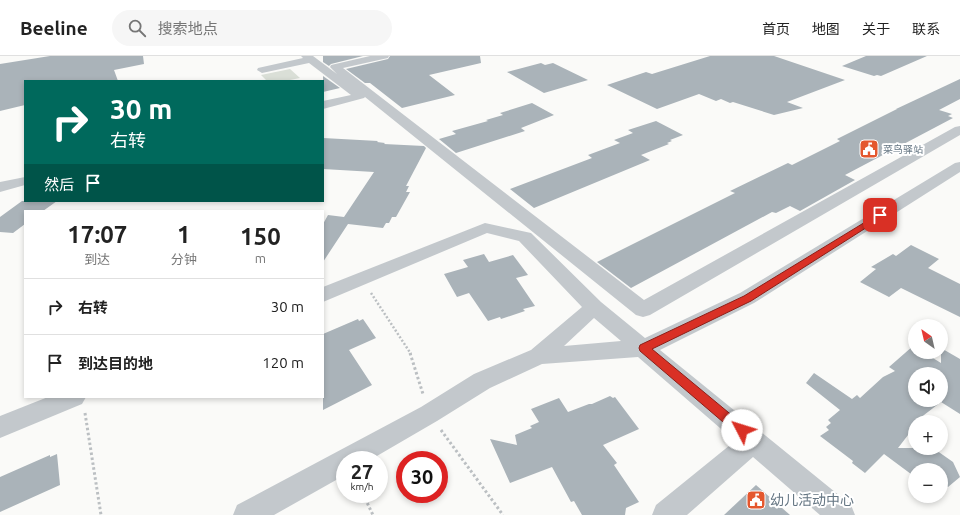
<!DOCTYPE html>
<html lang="zh">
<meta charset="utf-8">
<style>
:root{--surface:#fff;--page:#f6f6f6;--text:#222;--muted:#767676;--line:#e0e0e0}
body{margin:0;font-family:Ubuntu,"Noto Sans SC",sans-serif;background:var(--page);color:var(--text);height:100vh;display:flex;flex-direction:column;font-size:15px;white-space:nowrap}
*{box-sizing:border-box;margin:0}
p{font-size:13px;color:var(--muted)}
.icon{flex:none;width:22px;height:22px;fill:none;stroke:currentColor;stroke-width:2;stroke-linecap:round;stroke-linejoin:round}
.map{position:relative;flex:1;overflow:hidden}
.sheet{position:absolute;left:24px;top:154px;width:300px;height:188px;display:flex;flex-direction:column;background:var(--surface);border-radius:0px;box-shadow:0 2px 6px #0003}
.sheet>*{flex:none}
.hud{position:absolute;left:24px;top:24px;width:300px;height:122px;border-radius:0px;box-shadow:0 2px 6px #0003;background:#00695c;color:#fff;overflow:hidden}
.needle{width:26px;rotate:326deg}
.controls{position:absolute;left:908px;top:263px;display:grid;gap:8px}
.controls a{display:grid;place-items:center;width:40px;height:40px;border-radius:50%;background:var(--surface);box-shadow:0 2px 6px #0003;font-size:20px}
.speed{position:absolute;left:336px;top:395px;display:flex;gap:8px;font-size:20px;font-weight:700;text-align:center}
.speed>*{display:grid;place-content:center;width:52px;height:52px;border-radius:50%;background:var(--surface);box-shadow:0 2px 6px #0003;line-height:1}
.speed small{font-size:10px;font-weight:400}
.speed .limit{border:6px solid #d22;background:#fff;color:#111}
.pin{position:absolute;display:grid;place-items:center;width:34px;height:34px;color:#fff;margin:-17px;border-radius:8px;box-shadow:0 2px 6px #0006}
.me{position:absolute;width:44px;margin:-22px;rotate:310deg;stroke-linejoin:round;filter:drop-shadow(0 0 3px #0008)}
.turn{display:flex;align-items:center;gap:14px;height:84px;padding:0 20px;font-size:18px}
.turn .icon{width:52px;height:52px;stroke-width:2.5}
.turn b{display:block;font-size:28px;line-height:34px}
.then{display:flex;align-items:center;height:38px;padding:0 20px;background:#0003;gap:8px;font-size:15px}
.eta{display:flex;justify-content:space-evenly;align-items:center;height:68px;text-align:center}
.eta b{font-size:24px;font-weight:700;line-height:28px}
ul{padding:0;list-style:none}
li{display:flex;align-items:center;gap:12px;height:56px;padding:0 20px;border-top:1px solid var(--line)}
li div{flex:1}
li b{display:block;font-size:15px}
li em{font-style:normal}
header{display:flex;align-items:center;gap:24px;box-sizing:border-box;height:56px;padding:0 20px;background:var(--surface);border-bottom:1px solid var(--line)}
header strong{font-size:19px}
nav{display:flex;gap:22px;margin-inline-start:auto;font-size:14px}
.search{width:280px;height:36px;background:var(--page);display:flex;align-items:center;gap:10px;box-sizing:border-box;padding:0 14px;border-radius:22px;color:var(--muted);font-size:15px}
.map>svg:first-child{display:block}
.green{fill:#dadfd7}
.building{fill:#aab3b9;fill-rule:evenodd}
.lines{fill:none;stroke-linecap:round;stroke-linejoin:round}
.path-far1{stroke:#bbbfc2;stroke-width:2.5;stroke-dasharray:2 2;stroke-linecap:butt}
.path{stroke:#bbbfc2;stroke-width:3;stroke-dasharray:2.5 2.5;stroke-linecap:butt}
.minor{fill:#c3c8cc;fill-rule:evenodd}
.route{fill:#d93025;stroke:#8d1f18}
.labels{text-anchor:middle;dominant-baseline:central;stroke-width:4;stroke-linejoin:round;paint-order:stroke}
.far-poi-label{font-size:10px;fill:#657683;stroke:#fff;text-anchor:start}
.near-poi-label{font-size:14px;fill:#657683;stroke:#fff;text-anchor:start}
</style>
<header>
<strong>Beeline</strong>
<div class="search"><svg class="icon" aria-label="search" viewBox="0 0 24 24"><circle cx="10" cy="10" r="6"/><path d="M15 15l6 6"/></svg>搜索地点</div>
<nav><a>首页</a><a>地图</a><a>关于</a><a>联系</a></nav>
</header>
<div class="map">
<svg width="960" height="459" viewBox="0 0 960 459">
<rect width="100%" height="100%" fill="#fafaf8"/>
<path class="green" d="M290,13L300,22L285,25H267L261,19Z"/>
<g class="building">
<path d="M50,0H143L144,8L114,14L118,25H25V49L0,55V8Z"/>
<path d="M323,0H363L331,8L329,10L323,6Z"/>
<path d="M390,0H480L481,7L429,19L455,39L402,52L370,27H365L346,13L388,3Z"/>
<path d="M710,0H774L845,24L787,46L803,52L774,59L733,46L730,47L721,43L716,45L699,38L657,53L607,29L646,16L652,18Z"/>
<path d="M866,0H927L881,20L877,19L874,20L842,10Z"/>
<path d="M541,7L545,9L553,7L588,24L544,37L507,16Z"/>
<path d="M323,20L340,32L323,36Z"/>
<path d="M960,23V43L939,54L952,58L948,60L953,62L845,119L855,124L800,155L790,150L776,157L772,156L631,232L597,206L735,137L730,135L788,107L792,109L840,85L837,83L897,53H896Z"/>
<path d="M532,47L554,59L521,72L525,75L456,97L439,83L456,78L452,75L488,65L486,64L503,59L500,57Z"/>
<path d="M656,65L683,79L670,84L672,85L667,87L669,88L641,99L650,104L534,152L510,133L592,102L588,99L620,87L614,84L633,77L628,74Z"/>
<path d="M323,82L378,85L377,86L385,87L384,88L424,90L426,92L406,130H409L406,136H410L396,161H392L389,167H386L383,172L348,168L323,206V168L328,159L344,161L374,116L323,113Z"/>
<path d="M22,145H57L43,155H25V168L13,177L0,176V161Z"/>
<path d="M911,189L939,203L928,212L960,228V261L901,232L889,241L860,226L876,213L871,211L893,198L896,200Z"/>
<path d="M484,198L489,206L513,199L528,219L516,222L535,250L523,253L525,255L501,263L500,261L488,265L469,237L457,241L444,218L468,211L463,204Z"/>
<path d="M358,263L359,265L363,263L376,282L349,294L372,329L323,354V278Z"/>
<path d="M913,290L915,291V296H923L941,307V292L960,303V358L941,346L924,359L918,366H915V370L898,392H933L953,406L960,421L948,431L941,427V414H915V421L884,398L865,417L852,407L853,405L820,380L829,374L826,371L831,367L828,364L840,354L806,327L814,317L852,343L857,339L860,342L883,321L895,315L889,311ZM915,318H941V344H915Z"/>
<path d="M610,340L613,342L615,341L639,373L603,389L617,407L614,409L639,446L626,452L625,459H582L574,445L571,446L552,411L510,427L490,383L517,389L515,379L532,372L530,370L539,366L531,353L559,342L568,356L589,348H592Z"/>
<path d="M57,398L60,429L0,456V421L50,399V401Z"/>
<path d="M756,429L790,459H724Z"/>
</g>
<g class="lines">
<path class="path-far1" d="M371,237L411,298"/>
<g class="path">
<path d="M410,297L423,338"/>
<path d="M85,357L101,459"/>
<path d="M441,374L503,459"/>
<path d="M363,438L373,459"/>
</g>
<g class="minor">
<path d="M301,0H313L337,18L330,11L331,9L370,0H389L388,2L343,12L644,244L955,71L960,70V79L650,259L643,261L636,259L365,41L364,42L323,53V45L351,39L309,7L262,17L257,14L258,12L303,2Z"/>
<path d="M960,106V116L754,247L660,294L851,449L855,459H820L753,401L687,459H652L656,449L735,385L638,301L542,308L490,332L437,365L370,404H345V419L274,459H233L237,449L421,351L474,318L531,294L582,251L519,185L487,177L323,246V231L485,167L531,177L601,246L645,282L740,237L955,107ZM594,262L621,285L564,290Z"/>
<path d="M25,121V129L0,136V126Z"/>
<path d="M48,341H86L82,348L0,382V360Z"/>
</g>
</g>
<path class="route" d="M880,157L884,159L883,161L751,245L652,293L746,371L747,374L746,378L742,380L737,378L640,295L639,292L640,289L744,240Z"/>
<defs>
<g id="civic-square" transform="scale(1)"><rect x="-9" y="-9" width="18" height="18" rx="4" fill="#e4572e" stroke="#fff"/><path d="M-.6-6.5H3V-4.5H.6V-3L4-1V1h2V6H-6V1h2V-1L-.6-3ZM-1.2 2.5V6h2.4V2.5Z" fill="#fff"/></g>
</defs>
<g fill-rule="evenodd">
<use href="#civic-square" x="869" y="93"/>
<use href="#civic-square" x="756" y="444"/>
</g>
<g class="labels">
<g class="far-poi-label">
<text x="883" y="93">菜鸟驿站</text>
</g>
<g class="near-poi-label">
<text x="770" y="444">幼儿活动中心</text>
</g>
</g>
</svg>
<div class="controls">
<a><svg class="needle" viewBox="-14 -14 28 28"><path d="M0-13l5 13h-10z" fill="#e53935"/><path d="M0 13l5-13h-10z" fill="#767676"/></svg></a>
<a><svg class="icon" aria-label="sound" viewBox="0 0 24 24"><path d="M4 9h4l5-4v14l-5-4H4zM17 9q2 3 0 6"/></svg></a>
<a>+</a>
<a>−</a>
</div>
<div class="speed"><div>27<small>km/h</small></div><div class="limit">30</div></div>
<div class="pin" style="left:880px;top:159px;background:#d93025"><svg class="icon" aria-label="arrive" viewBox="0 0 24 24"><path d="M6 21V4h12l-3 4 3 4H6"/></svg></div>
<svg class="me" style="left:742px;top:374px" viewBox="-20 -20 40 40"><circle r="19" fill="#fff"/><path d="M0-13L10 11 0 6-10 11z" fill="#d93025"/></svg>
<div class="hud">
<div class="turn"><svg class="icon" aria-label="right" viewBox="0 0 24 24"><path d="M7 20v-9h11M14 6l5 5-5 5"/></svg><div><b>30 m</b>右转</div></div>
<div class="then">然后<svg class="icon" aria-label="arrive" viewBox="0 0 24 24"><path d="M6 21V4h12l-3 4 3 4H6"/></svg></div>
</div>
<section class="sheet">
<div class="eta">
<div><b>17:07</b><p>到达</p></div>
<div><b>1</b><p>分钟</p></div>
<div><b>150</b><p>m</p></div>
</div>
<ul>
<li><svg class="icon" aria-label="right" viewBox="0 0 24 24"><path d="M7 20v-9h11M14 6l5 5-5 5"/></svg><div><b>右转</b></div><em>30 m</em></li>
<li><svg class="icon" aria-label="arrive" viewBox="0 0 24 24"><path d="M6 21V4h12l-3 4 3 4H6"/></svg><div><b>到达目的地</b></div><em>120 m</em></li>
</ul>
</section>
</div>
